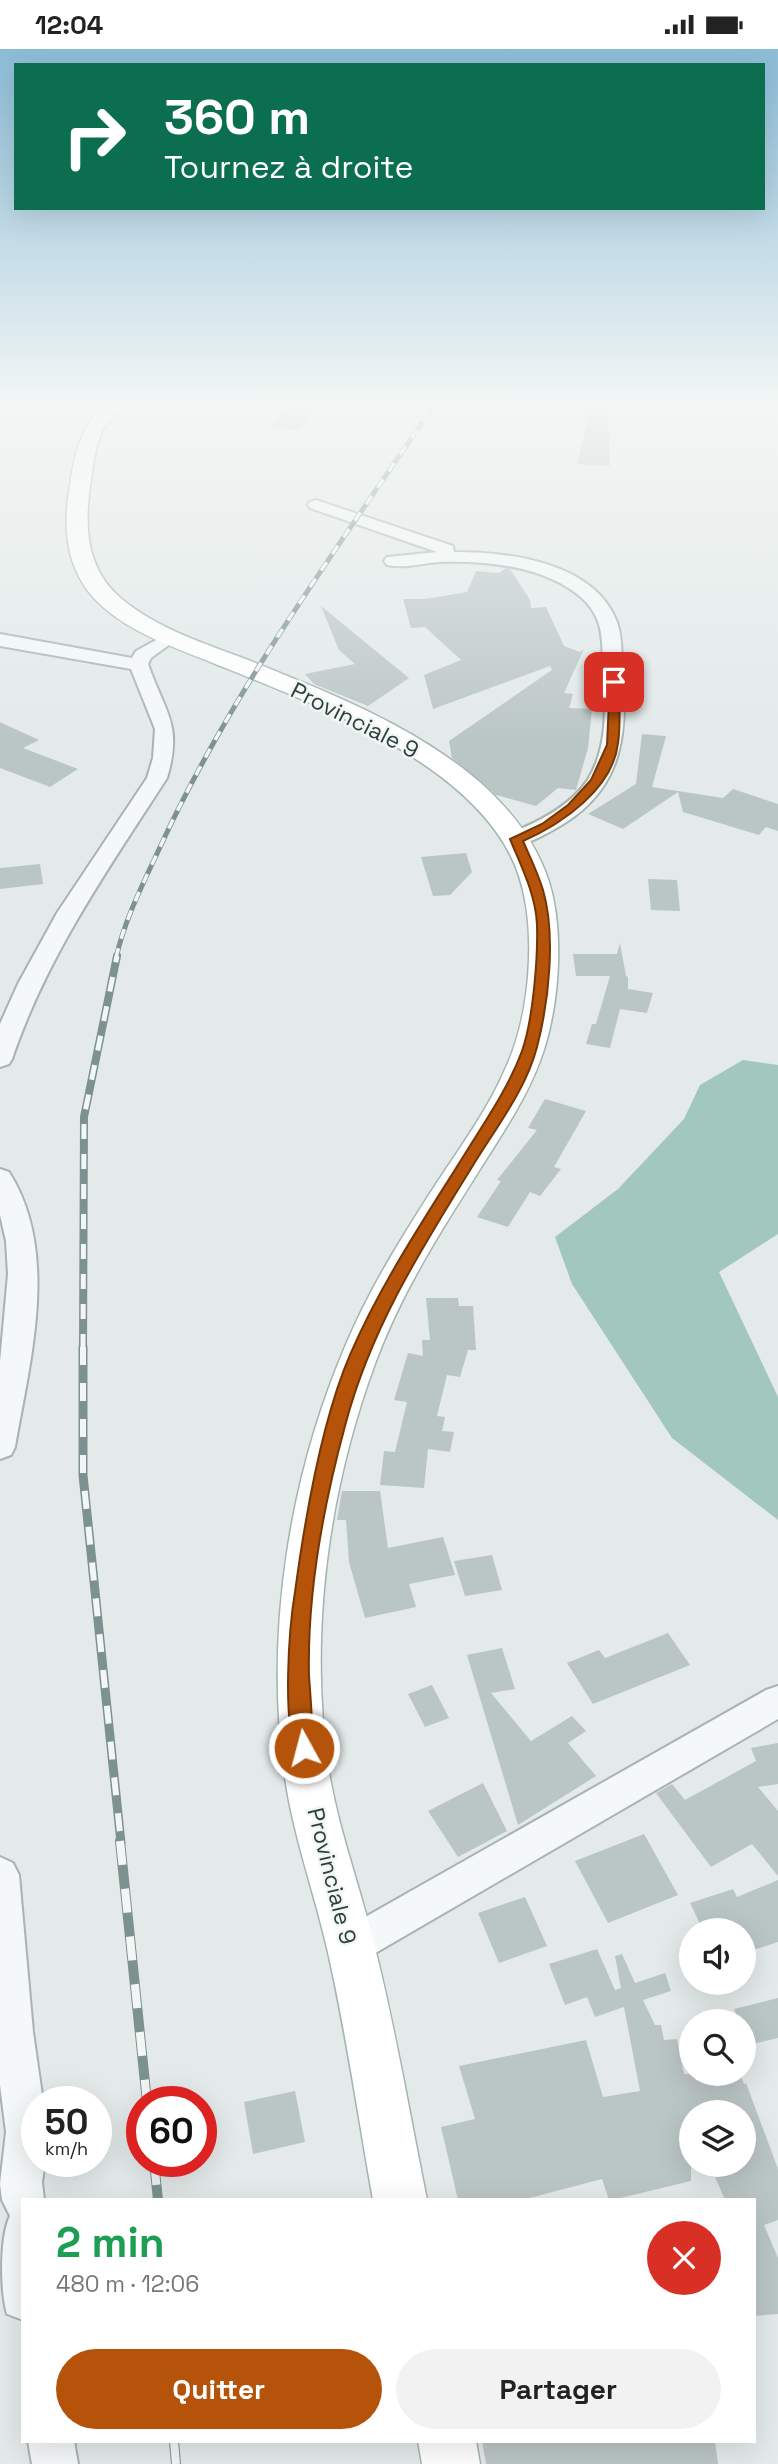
<!DOCTYPE html>
<html lang="fr">
<meta charset="utf-8">
<style>
:root{--surface:#fff;--page:#f2f2f2;--text:#222;--muted:#767676;--accent:#b45309}
body{margin:0;font-family:"Space Grotesk",sans-serif;background:var(--page);color:var(--text);height:100vh;display:flex;flex-direction:column;font-size:26px;white-space:nowrap}
*{box-sizing:border-box;margin:0}
p{font-size:23px;color:var(--muted)}
.icon{flex:none;width:38px;height:38px;fill:none;stroke:currentColor;stroke-width:2;stroke-linecap:round;stroke-linejoin:round}
.map{position:relative;flex:1;overflow:hidden}
.drawer{position:absolute;left:21px;top:2149px;width:735px;height:245px;display:flex;flex-direction:column;background:var(--surface);border-radius:0px;box-shadow:0 7px 28px #0002}
.drawer>*{flex:none}
.guide{position:absolute;left:14px;top:14px;width:751px;height:147px;border-radius:0px;box-shadow:0 7px 28px #0002;background:#0b6e4f;color:#fff;overflow:hidden}
.tools{position:absolute;left:679px;top:1869px;display:grid;gap:14px}
.tools a{display:grid;place-items:center;width:77px;height:77px;border-radius:50%;background:var(--surface);box-shadow:0 7px 28px #0002;font-size:35px}
.speed{position:absolute;left:21px;top:2037px;display:flex;gap:14px;font-size:35px;font-weight:700;text-align:center}
.speed>*{display:grid;place-content:center;width:91px;height:91px;border-radius:50%;background:var(--surface);box-shadow:0 7px 28px #0002;line-height:1}
.speed small{font-size:18px;font-weight:400}
.speed .limit{border:10px solid #d22;background:#fff;color:#111}
.pin{position:absolute;display:grid;place-items:center;width:60px;height:60px;color:#fff;margin:-30px;border-radius:14px;box-shadow:0 4px 10px #0006}
.me{position:absolute;width:77px;margin:-38px;rotate:353deg;stroke-linejoin:round;filter:drop-shadow(0 0 5px #0008)}
.turn{display:flex;align-items:center;gap:24px;height:147px;padding:0 35px;font-size:32px}
.turn .icon{width:91px;height:91px;stroke-width:2.5}
.turn b{display:block;font-size:49px;line-height:60px}
.round{display:grid;place-items:center;flex:none;width:74px;height:74px;border-radius:37px;background:var(--page)}
.overview{display:flex;align-items:center;justify-content:space-between;height:119px;padding:0 35px}
h1{font-size:42px;font-weight:700;line-height:52px;color:#1e9e55}
.action{display:flex;gap:14px;margin-top:auto;padding:14px 35px}
.action a{flex:1;height:80px;border-radius:42px;background:var(--accent);color:#fff;font-size:28px;font-weight:700;line-height:80px;text-align:center}
.action a+a{background:var(--page);color:var(--text)}
.status{display:flex;justify-content:space-between;align-items:center;height:49px;padding:0 35px;background:var(--surface);direction:ltr}
.status svg{height:19px;fill:currentColor}
.map>svg:first-child{display:block}
.water{fill:#a1c7be}
.building{fill:#bac6c5}
.lines{fill:none;stroke-linecap:round;stroke-linejoin:round}
.minor-casing{stroke:#a8b4b2;stroke-width:4}
.major-casing{stroke:#a3b5b2;stroke-width:3}
.minor{fill:#f5f8f8;fill-rule:evenodd}
.major{fill:#fff;fill-rule:evenodd}
.rail-far3-casing{stroke:#7d9290;stroke-width:5}
.rail-far2-casing{stroke:#7d9290;stroke-width:8}
.rail-far1-casing{stroke:#7d9290;stroke-width:9}
.rail-casing{stroke:#7d9290;stroke-width:10}
.rail-far3{stroke:#f2f7f6;stroke-width:3.5;stroke-dasharray:10;stroke-linecap:butt}
.rail-far2{stroke:#f2f7f6;stroke-width:5;stroke-dasharray:15;stroke-linecap:butt}
.rail-far1{stroke:#f2f7f6;stroke-width:6;stroke-dasharray:18;stroke-linecap:butt}
.rail{stroke:#f2f7f6;stroke-width:8;stroke-dasharray:24;stroke-linecap:butt}
.route{fill:#b45309;stroke:#753606;stroke-width:2}
.labels{text-anchor:middle;dominant-baseline:central;stroke-width:5;stroke-linejoin:round;paint-order:stroke}
.street-label{font-size:23px;fill:#2c413e;stroke:#f2f7f6}
</style>
<div class="status"><b>12:04</b><svg viewBox="0 0 49 12"><path d="M0 12V9h3v3zM5 12V6h3v6zM10 12V3h3v9zM15 12V0h3v12zM26 1h20v11H26zM47 4h2v5h-2z"/></svg></div>
<div class="map">
<svg width="778" height="2415" viewBox="0 0 778 2415">
<rect width="100%" height="100%" fill="#e3eae9"/>
<path class="water" d="M743,1011L778,1016V1185L719,1223L778,1348V1471L672,1389L572,1235L555,1188L618,1140L684,1070L700,1036Z"/>
<g class="building">
<path d="M291,353H319L299,381L272,379Z"/>
<path d="M591,356L608,357L610,417L577,415Z"/>
<path d="M506,519L510,520L530,551L531,559L546,558L564,597L580,603L584,600L564,644L573,645L569,659L592,660L588,699L576,741L558,739L536,757L496,746L452,709L449,692L552,621L550,617L433,660L424,626L461,611L425,578L411,579L403,550H425L467,543L476,522L499,524Z"/>
<path d="M321,557L371,598L409,629L368,657L314,635L305,625L355,615L339,601Z"/>
<path d="M0,673L39,691L23,699L78,720L50,738L0,719Z"/>
<path d="M642,685L666,687L652,738L723,749L733,740L778,755V782L766,778L759,786L683,763L678,743L623,780L588,765L636,735Z"/>
<path d="M466,804L472,823L450,846L433,847L421,808Z"/>
<path d="M40,815L43,835L0,840V819Z"/>
<path d="M648,830L677,831L680,862L651,861Z"/>
<path d="M620,894L626,927L628,928V940L653,944L647,964L620,960L610,999L586,995L592,975H596L610,927H576L573,905H617Z"/>
<path d="M545,1050L586,1062L554,1118L561,1120L540,1147L530,1143L508,1178L477,1168L501,1132L497,1131L537,1081L528,1079Z"/>
<path d="M426,1249H458L459,1257H473L476,1301H468L460,1328L447,1326L437,1367L445,1368L442,1382L454,1383L450,1403L428,1400L424,1439L380,1436L384,1402L395,1403L407,1353L394,1351L408,1304L423,1307L422,1291H430Z"/>
<path d="M342,1442H380L388,1499L443,1488L455,1526L409,1535L416,1558L365,1569L349,1513L346,1471H337Z"/>
<path d="M492,1506L502,1541L465,1547L454,1512Z"/>
<path d="M668,1584L690,1616L593,1655L567,1614L599,1601L605,1609Z"/>
<path d="M502,1599L515,1640L491,1644L531,1692L572,1667L586,1682L568,1694L596,1727L518,1776L467,1606Z"/>
<path d="M432,1636L449,1669L425,1678L408,1645Z"/>
<path d="M778,1694V1735L758,1738L778,1762V1827L752,1795L711,1818L656,1744L672,1735L685,1751L756,1712L751,1699Z"/>
<path d="M483,1734L507,1782L458,1808L428,1762Z"/>
<path d="M644,1785L678,1846L608,1874L575,1812Z"/>
<path d="M778,1831V1893L744,1904V1881H703L690,1854L733,1840L737,1848Z"/>
<path d="M525,1848L547,1897L499,1914L478,1864Z"/>
<path d="M597,1900L615,1941L621,1939L615,1907L622,1905L635,1934L665,1924L671,1942L643,1951L655,1976H661L664,1991L677,1990L684,2025H740L744,2035L746,2034L778,2120V2171L764,2176L778,2209V2265L754,2267V2151H725L710,2116H744V2063H691V2132L612,2151H609L602,2130L522,2151H458L441,2078L475,2070L459,2017L586,1991L603,2048L640,2042L624,1958L595,1968L587,1948L565,1956L549,1915Z"/>
<path d="M778,1949V1989L748,1996L744,1985V1972H739L734,1960Z"/>
<path d="M295,2042L305,2093L253,2105L244,2053Z"/>
<path d="M482,2392H715L718,2415H486Z"/>
</g>
<g class="lines">
<g class="minor-casing">
<g id="minor">
<path d="M316,451L453,497L454,503C509,503 594,513 617,573C623,590 621,609 623,626C628,695 618,746 553,781C540,788 524,798 508,795L505,790L508,785C537,774 569,758 587,732C610,696 605,652 603,612C602,598 603,584 597,570C590,553 576,543 560,534C524,515 480,512 440,513C423,514 403,520 387,516L384,512L387,508L437,503L310,459L308,456L310,453Z"/>
<path d="M171,583L180,588L151,609L148,615C165,664 183,675 167,729C108,820 47,907 12,1010L9,1015L0,1018V975L18,935L57,864L147,729L153,709L155,680L131,620L0,597V585L132,609L136,602Z"/>
<path d="M0,1120L9,1123C60,1203 30,1311 15,1398L11,1406L0,1410V1313L8,1225L6,1192L0,1166Z"/>
<path d="M778,1637V1670L365,1910L351,1916L337,1910L332,1897L337,1884L766,1641Z"/>
<path d="M0,1808L13,1814L19,1826L33,1983L43,2053H37V2112H45L42,2133L44,2151H23V2271L7,2265C0,2241 0,2187 10,2167L2,2151L0,2135L6,2083L0,2036Z"/>
<path d="M28,2392H74L78,2415H32Z"/>
</g>
</g>
<g class="major-casing">
<g id="major">
<path d="M110,353H132C122,362 109,369 102,382C96,395 94,410 92,424C84,471 83,519 123,551C158,580 206,595 248,611C355,654 510,712 549,833C565,884 559,962 540,1012C524,1055 496,1094 472,1133C435,1191 400,1248 376,1312C328,1441 308,1587 329,1723C339,1783 361,1840 375,1899C396,1982 410,2067 427,2151H373C358,2067 346,1982 327,1899C313,1839 292,1783 284,1722C265,1579 290,1425 347,1293C371,1237 403,1186 436,1135C461,1097 489,1059 507,1016C530,965 537,881 519,827C483,716 312,654 213,614C171,597 122,581 92,547C65,515 63,476 70,436C75,403 81,373 110,353Z"/>
<path d="M418,2392H476L480,2415H422Z"/>
</g>
</g>
<use href="#minor" class="minor"/>
<use href="#major" class="major"/>
<g class="rail-far3-casing">
<path id="rail-far3" d="M116,909C125,869 144,833 161,796C234,638 339,497 436,353"/>
</g>
<g class="rail-far2-casing">
<path id="rail-far2" d="M83,1300L84,1068L117,907"/>
</g>
<g class="rail-far1-casing">
<path id="rail-far1" d="M83,1298V1426L121,1794"/>
</g>
<g class="rail-casing">
<g id="rail">
<path d="M120,1792L147,2053"/>
<path d="M154,2112L158,2151"/>
<path d="M174,2392L176,2415"/>
</g>
</g>
<use href="#rail-far3" class="rail-far3"/>
<use href="#rail-far2" class="rail-far2"/>
<use href="#rail-far1" class="rail-far1"/>
<use href="#rail" class="rail"/>
</g>
<linearGradient id="sky" x2="0" y2="1"><stop stop-color="#8bbcd7"/><stop offset="0.51" stop-color="#f2f6f5"/><stop offset="1" stop-color="#f2f6f5" stop-opacity="0"/></linearGradient>
<rect width="778" height="691" fill="url(#sky)"/>
<path class="route" d="M610,631L619,633C619,653 621,674 618,694C613,740 562,775 523,792C530,808 538,824 543,841C556,886 549,952 537,998C526,1041 495,1080 472,1118C420,1202 370,1281 345,1377C323,1458 307,1543 309,1627C310,1641 315,1699 311,1706L304,1708L297,1706C282,1673 289,1579 295,1543C305,1469 321,1373 350,1306C380,1236 423,1172 463,1108C484,1074 508,1040 522,1002C533,971 538,909 537,876C536,846 521,817 510,790L542,775L568,756L591,731L607,696Z"/>
<g class="labels">
<g class="street-label">
<text transform="translate(355 671) rotate(27)">Provinciale 9</text>
<text transform="translate(332 1827) rotate(76)">Provinciale 9</text>
</g>
</g>
</svg>
<div class="tools">
<a><svg class="icon" aria-label="sound" viewBox="0 0 24 24"><path d="M4 9h4l5-4v14l-5-4H4zM17 9q2 3 0 6"/></svg></a>
<a><svg class="icon" aria-label="search" viewBox="0 0 24 24"><circle cx="10" cy="10" r="6"/><path d="M15 15l6 6"/></svg></a>
<a><svg class="icon" aria-label="layers" viewBox="0 0 24 24"><path d="M12 4l9 5-9 5-9-5zM3 14l9 5 9-5"/></svg></a>
</div>
<div class="speed"><div>50<small>km/h</small></div><div class="limit">60</div></div>
<div class="pin" style="left:614px;top:633px;background:#d93025"><svg class="icon" aria-label="arrive" viewBox="0 0 24 24"><path d="M6 21V4h12l-3 4 3 4H6"/></svg></div>
<svg class="me" style="left:304px;top:1699px" viewBox="-20 -20 40 40"><circle r="17" fill="#b45309" stroke="#fff" stroke-width="3"/><path d="M0-11L8 9 0 5-8 9z" fill="#fff"/></svg>
<div class="guide">
<div class="turn"><svg class="icon" aria-label="right" viewBox="0 0 24 24"><path d="M7 20v-9h11M14 6l5 5-5 5"/></svg><div><b>360 m</b>Tournez à droite</div></div>
</div>
<section class="drawer">
<div class="overview"><div><h1>2 min</h1><p>480 m · 12:06</p></div><a class="round" style="background:#d93025;color:#fff"><svg class="icon" aria-label="close" viewBox="0 0 24 24"><path d="M6 6l12 12M18 6L6 18"/></svg></a></div>
<div class="action"><a>Quitter</a><a>Partager</a></div>
</section>
</div>
